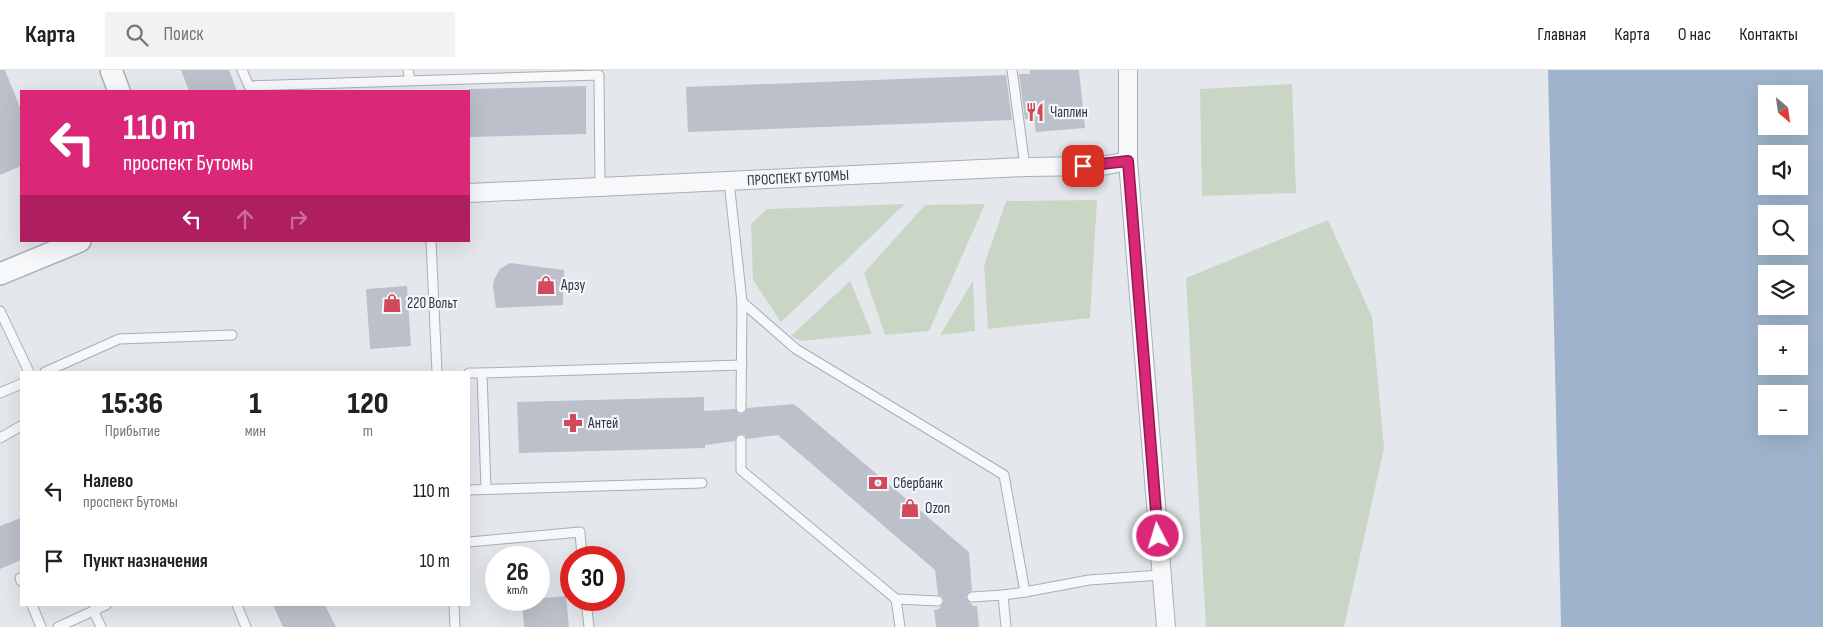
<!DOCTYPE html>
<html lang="ru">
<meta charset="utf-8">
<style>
:root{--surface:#fff;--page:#f2f2f2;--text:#222;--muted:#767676;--line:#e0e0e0}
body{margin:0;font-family:"Sofia Sans Condensed",sans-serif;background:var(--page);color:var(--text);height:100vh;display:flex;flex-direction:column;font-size:19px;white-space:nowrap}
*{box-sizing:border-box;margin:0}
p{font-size:16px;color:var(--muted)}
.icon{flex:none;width:28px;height:28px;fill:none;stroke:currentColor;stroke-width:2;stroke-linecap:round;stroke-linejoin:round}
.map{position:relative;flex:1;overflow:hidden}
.details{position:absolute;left:20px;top:301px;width:450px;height:235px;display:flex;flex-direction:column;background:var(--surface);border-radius:0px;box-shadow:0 5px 20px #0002}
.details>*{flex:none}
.top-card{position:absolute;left:20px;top:20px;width:450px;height:152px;border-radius:0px;box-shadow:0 5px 20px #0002;background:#db2777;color:#fff;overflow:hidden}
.needle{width:32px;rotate:151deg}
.controls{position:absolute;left:1758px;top:15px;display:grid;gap:10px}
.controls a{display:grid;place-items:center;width:50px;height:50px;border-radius:0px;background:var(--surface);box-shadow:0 5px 20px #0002;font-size:25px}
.speed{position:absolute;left:485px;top:476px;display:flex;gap:10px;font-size:25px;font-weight:700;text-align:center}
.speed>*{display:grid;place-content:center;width:65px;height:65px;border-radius:50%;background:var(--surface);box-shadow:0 5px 20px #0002;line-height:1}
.speed small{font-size:12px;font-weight:400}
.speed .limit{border:8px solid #d22;background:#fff;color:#111}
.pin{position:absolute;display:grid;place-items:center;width:42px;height:42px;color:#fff;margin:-21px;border-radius:10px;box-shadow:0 2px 8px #0006}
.me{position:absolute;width:55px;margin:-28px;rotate:355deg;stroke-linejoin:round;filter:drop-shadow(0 0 4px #0008)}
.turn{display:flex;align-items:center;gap:18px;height:105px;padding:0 20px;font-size:22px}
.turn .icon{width:65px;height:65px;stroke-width:2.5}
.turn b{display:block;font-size:35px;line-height:42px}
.lanes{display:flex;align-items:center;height:48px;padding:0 20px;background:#0003;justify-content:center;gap:25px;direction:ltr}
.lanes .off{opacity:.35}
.eta{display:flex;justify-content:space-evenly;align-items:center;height:85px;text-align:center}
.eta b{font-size:30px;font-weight:800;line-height:35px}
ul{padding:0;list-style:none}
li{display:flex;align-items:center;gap:15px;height:70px;padding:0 20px}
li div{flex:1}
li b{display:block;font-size:19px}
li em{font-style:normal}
header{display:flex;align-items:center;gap:30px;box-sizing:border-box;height:70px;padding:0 25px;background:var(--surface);border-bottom:1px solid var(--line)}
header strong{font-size:24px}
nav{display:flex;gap:28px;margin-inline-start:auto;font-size:18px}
.search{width:350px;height:45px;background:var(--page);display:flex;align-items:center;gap:12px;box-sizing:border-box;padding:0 18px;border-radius:0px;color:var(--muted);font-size:19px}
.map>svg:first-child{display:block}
.green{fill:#c9d6c5}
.water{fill:#9fb4cc;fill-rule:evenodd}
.building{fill:#bbc0ca}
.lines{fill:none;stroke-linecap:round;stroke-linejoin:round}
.service-casing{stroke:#a9aeb7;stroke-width:11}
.minor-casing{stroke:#a9aeb7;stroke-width:20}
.tertiary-casing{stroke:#a9aeb7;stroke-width:24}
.service{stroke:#f7f8fa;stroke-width:9}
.minor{stroke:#f7f8fa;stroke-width:18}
.tertiary{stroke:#f7f8fa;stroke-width:21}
.route-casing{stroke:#8e194d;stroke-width:12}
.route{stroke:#db2777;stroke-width:9}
.labels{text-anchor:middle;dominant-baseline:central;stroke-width:4.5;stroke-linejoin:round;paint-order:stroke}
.poi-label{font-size:15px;fill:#2b3445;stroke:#f4f6f9;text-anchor:start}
.street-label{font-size:15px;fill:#2b3445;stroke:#f4f6f9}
</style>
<header>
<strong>Карта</strong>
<div class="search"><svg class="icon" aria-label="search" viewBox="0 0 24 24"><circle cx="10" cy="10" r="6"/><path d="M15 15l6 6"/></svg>Поиск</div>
<nav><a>Главная</a><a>Карта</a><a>О нас</a><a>Контакты</a></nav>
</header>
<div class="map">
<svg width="1823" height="557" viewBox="0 0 1823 557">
<rect width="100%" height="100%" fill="#e4e7ec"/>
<g class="green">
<path d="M1292,14L1296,123L1202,126L1200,19Z"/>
<path d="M1097,130L1090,248L988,259L984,196L1006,131Z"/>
<path d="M905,134L781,252L753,210L751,154L767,139Z"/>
<path d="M985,134L929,261L885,265L864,203L925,135Z"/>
<path d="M1328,150L1372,247L1384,378L1344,557H1206L1186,208Z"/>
<path d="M850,211L872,264L801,271L791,266Z"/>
<path d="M973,211L975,261L940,265Z"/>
</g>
<path class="water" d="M1548,0H1823V557H1561ZM1766,24H1799V56H1766ZM1766,84H1799V116H1766ZM1766,144H1799V176H1766ZM1766,204H1799V236H1766ZM1766,264H1799V296H1766ZM1766,324H1799V356H1766Z"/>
<g class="building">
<path d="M0,0H5L21,40V96L0,105Z"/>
<path d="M181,0H229L237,21H189Z"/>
<path d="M1030,0H1079L1085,58L1036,62L1034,49H1025L1019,4H1030Z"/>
<path d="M1006,5L1012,50L688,62L686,17Z"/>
<path d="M586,16V64L469,67V19Z"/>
<path d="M510,193L564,200L563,235L496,238L493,216L494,210L500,199Z"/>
<path d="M407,216L411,276L370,279L366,219Z"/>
<path d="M704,327V341L735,339L740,344L744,343L747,338L794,334L969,482L972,521L967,524L966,528L973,536H977L979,557H936L934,540L939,539L944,531L942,526L938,525L935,500L778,365L747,369L745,365L741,364L736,366L735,371L705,375V378L519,383L517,332Z"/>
<path d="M21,448V490L0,499V456Z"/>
<path d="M566,526L569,557H524L522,530Z"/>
<path d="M273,535H325L336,557H283Z"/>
</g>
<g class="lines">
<g class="service-casing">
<g id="service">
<path d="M242,0L249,16L599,5L600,118"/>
<path d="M408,0L410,10"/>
<path d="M1012,0L1025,97"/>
<path d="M729,111L742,232L741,338"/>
<path d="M431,171L437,302"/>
<path d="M742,232L796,279L1004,405L1025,522L1089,510L1161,505"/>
<path d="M0,241L29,302"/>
<path d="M45,302L119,269L232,265"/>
<path d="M469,303H482"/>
<path d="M0,323L21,314"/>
<path d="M0,368L21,356"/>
<path d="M741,370V400L896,529L938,531"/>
<path d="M486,419L482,303L742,295"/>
<path d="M469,420L702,413"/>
<path d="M469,472L580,462L582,488"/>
<path d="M20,508L21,511"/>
<path d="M1003,525L1025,522"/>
<path d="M972,527L1003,525L1006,557"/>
<path d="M896,529L900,557"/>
<path d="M586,530L589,557"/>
<path d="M32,535L41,557"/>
<path d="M237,535L246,557"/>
<path d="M454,535L455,557"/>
<path d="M93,540L101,557"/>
<path d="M58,557L106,535"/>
</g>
</g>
<g class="minor-casing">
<g id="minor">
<path d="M1128,0V91L1166,557"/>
<path d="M469,123L1025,97L1102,96L1128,91"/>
</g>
</g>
<g class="tertiary-casing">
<g id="tertiary">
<path d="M111,0L119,21"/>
<path d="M0,204L80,171"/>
</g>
</g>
<use href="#service" class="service"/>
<use href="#minor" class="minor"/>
<use href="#tertiary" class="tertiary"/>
</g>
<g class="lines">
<g class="route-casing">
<path id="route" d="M1083,96L1128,91L1158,466"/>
</g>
<use href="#route" class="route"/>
</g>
<defs>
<g id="restaurant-bare" transform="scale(1.5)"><path d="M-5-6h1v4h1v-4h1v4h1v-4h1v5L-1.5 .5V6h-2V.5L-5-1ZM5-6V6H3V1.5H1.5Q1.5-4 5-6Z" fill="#d1495b" stroke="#f4f6f9" stroke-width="2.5" paint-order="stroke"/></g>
<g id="shop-bare" transform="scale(1.5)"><path d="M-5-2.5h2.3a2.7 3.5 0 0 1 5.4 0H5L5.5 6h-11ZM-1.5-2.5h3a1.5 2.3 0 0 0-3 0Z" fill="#d1495b" stroke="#f4f6f9" stroke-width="2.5" paint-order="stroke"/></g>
<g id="pharmacy-bare" transform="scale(1.5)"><path d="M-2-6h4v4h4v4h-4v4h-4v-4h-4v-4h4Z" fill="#d1495b" stroke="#f4f6f9" stroke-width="2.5" paint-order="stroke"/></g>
<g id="bank-bare" transform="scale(1.5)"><path d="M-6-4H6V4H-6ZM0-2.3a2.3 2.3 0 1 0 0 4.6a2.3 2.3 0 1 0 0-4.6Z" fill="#d1495b" stroke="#f4f6f9" stroke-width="2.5" paint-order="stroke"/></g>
</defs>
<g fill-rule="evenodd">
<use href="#restaurant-bare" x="1035" y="42"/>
<use href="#shop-bare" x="546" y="215"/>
<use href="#shop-bare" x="392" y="233"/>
<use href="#pharmacy-bare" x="573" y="353"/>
<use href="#bank-bare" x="878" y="413"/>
<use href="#shop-bare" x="910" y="438"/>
</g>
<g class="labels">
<g class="poi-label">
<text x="1050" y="42">Чаплин</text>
<text x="561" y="215">Арзу</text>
<text x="407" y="233">220 Вольт</text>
<text x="588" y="353">Антей</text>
<text x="893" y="413">Сбербанк</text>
<text x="925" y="438">Ozon</text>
</g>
<g class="street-label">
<text transform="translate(798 108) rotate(-3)">ПРОСПЕКТ БУТОМЫ</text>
</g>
</g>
</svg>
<div class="controls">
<a><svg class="needle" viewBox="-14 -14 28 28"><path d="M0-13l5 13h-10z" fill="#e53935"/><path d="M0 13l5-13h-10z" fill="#767676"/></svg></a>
<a><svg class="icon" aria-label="sound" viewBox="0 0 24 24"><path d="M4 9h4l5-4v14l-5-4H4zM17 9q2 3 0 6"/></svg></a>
<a><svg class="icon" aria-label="search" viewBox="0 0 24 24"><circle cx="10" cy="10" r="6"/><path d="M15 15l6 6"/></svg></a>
<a><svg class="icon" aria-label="layers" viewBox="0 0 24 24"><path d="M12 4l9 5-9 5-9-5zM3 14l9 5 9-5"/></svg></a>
<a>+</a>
<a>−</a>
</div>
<div class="speed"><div>26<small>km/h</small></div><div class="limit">30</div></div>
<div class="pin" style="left:1083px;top:96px;background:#d93025"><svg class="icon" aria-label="arrive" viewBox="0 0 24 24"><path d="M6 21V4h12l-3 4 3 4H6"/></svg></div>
<svg class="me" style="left:1158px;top:466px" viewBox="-20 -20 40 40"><circle r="17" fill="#db2777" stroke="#fff" stroke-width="3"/><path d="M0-11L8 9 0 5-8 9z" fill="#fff"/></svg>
<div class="top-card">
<div class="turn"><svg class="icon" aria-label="left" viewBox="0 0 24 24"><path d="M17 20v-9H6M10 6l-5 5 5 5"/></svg><div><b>110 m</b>проспект Бутомы</div></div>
<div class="lanes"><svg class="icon" aria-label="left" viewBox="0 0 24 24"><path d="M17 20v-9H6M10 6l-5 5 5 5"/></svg><svg class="icon off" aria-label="ahead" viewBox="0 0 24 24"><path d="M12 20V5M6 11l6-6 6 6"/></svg><svg class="icon off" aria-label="right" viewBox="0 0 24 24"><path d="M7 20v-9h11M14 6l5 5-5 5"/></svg></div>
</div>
<section class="details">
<div class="eta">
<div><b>15:36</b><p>Прибытие</p></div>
<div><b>1</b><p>мин</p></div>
<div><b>120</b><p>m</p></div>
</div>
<ul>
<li><svg class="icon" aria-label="left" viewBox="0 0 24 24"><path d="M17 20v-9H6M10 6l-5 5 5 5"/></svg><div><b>Налево</b><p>проспект Бутомы</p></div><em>110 m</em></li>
<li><svg class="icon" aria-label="arrive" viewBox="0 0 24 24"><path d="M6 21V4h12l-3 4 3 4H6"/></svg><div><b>Пункт назначения</b></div><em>10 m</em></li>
</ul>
</section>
</div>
